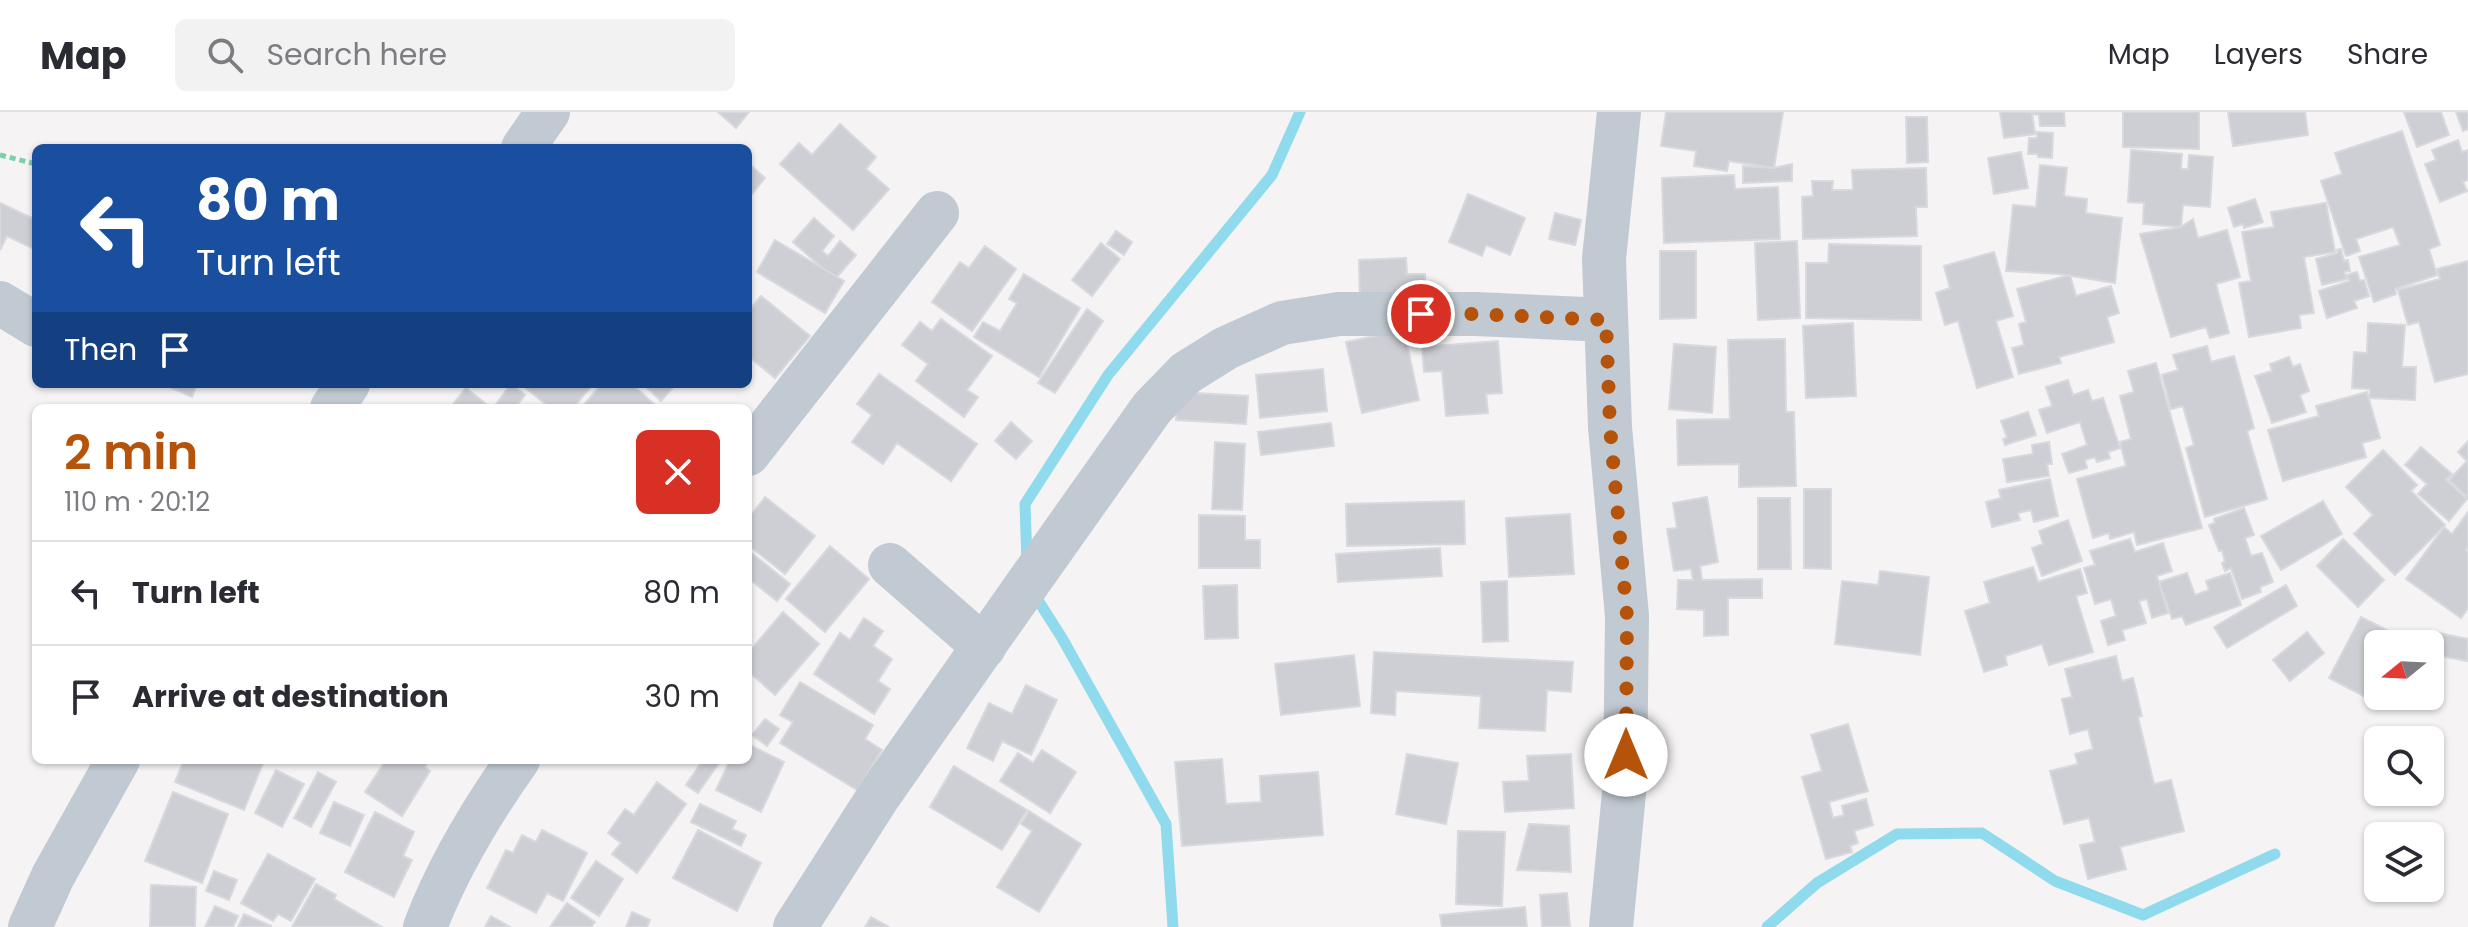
<!DOCTYPE html>
<meta charset="utf-8">
<style>
:root{--surface:#fff;--page:#f2f2f3;--text:#2b2b33;--muted:#7c7c81;--line:#e1e1e2;--accent:#b45309}
body{margin:0;font-family:Poppins,sans-serif;background:var(--page);color:var(--text);height:100vh;display:flex;flex-direction:column;font-size:30px;white-space:nowrap}
*{box-sizing:border-box;margin:0}
p{font-size:26px;color:var(--muted)}
.icon{flex:none;width:44px;height:44px;fill:none;stroke:currentColor;stroke-width:2;stroke-linecap:round;stroke-linejoin:round}
.map{position:relative;flex:1;overflow:hidden}
.sheet{position:absolute;left:32px;top:292px;width:720px;height:360px;display:flex;flex-direction:column;background:var(--surface);border-radius:12px;box-shadow:0 2px 6px #0004}
.sheet>*{flex:none}
.guide{position:absolute;left:32px;top:32px;width:720px;height:244px;border-radius:12px;box-shadow:0 2px 6px #0004;background:#1a4fa0;color:#fff;overflow:hidden}
.needle{width:52px;rotate:252deg}
.controls{position:absolute;left:2364px;top:518px;display:grid;gap:16px}
.controls a{display:grid;place-items:center;width:80px;height:80px;border-radius:12px;background:var(--surface);box-shadow:0 2px 6px #0004;font-size:40px}
.pin{position:absolute;display:grid;place-items:center;width:68px;height:68px;color:#fff;margin:-34px;border:4px solid #fff;border-radius:50%;box-shadow:0 2px 8px #0007}
.me{position:absolute;width:88px;margin:-44px;rotate:0deg;stroke-linejoin:round;filter:drop-shadow(0 0 6px #0008)}
.turn{display:flex;align-items:center;gap:28px;height:168px;padding:0 32px;font-size:36px}
.turn .icon{width:104px;height:104px;stroke-width:2.5}
.turn b{display:block;font-size:56px;line-height:68px}
.then{display:flex;align-items:center;height:76px;padding:0 32px;background:#0003;gap:16px;font-size:30px}
.round{display:grid;place-items:center;flex:none;width:84px;height:84px;border-radius:12px;background:var(--page)}
.headline{display:flex;align-items:center;justify-content:space-between;height:136px;padding:0 32px}
h1{font-size:48px;font-weight:600;line-height:60px;color:var(--accent)}
ul{padding:0;list-style:none}
li{display:flex;align-items:center;gap:24px;height:104px;padding:0 32px;border-top:2px solid var(--line)}
li div{flex:1}
li b{display:block;font-size:30px}
li em{font-style:normal}
header{display:flex;align-items:center;gap:48px;box-sizing:border-box;height:112px;padding:0 40px;background:var(--surface);border-bottom:2px solid var(--line)}
header strong{font-size:38px}
nav{display:flex;gap:44px;margin-inline-start:auto;font-size:28px}
.search{width:560px;height:72px;background:var(--page);display:flex;align-items:center;gap:20px;box-sizing:border-box;padding:0 28px;border-radius:12px;color:var(--muted);font-size:30px}
.map>svg:first-child{display:block}
.lines{fill:none;stroke-linecap:round;stroke-linejoin:round}
.stream{stroke:#90daee;stroke-width:11}
.building{fill:#cdcfd5;stroke:#d7d9de;stroke-width:2}
.path{stroke:#7ad0a6;stroke-width:5;stroke-dasharray:6 4;stroke-linecap:butt}
.minor{stroke:#c1cad2;stroke-width:44}
.route{stroke:#b45309;stroke-width:14;stroke-dasharray:0 25.2}
</style>
<header>
<strong>Map</strong>
<div class="search"><svg class="icon" aria-label="search" viewBox="0 0 24 24"><circle cx="10" cy="10" r="6"/><path d="M15 15l6 6"/></svg>Search here</div>
<nav><a>Map</a><a>Layers</a><a>Share</a></nav>
</header>
<div class="map">
<svg width="2468" height="815" viewBox="0 0 2468 815">
<rect width="100%" height="100%" fill="#f5f3f3"/>
<g class="lines">
<g class="stream">
<path d="M1027,450L1025,392L1108,263L1272,63L1300,0"/>
<path d="M1034,482L1062,526L1166,712L1173,815"/>
<path d="M1767,815L1817,771L1897,722L1982,721L2055,769L2143,803L2275,742"/>
</g>
</g>
<g class="building">
<path d="M718,0H749L736,16Z"/>
<path d="M1666,0H1783L1774,56L1729,49L1727,59L1694,54L1696,39L1661,34Z"/>
<path d="M2000,0H2032L2035,22L2004,26Z"/>
<path d="M2033,0H2064L2065,14H2040L2039,3L2033,2Z"/>
<path d="M2123,0H2199V37L2123,35Z"/>
<path d="M2228,0H2305L2308,23L2233,34Z"/>
<path d="M2404,0H2441L2449,23L2417,35Z"/>
<path d="M2456,0H2468V17L2463,19Z"/>
<path d="M1906,5H1927L1928,50L1907,51Z"/>
<path d="M840,12L876,45L866,57L889,77L853,118L780,52L799,31L812,43Z"/>
<path d="M2402,19L2440,133L2429,137L2437,163L2395,177L2396,182L2374,190L2359,145L2400,133L2393,115L2356,127L2360,139L2346,144L2321,69L2342,62L2335,41Z"/>
<path d="M2037,20L2053,21L2052,46L2038,45V42H2028L2029,26H2037Z"/>
<path d="M2458,28L2462,40L2468,38V68L2463,70L2467,79L2440,90L2425,52L2436,48L2432,38Z"/>
<path d="M2131,38L2182,42L2181,57H2188L2189,43L2213,45L2210,95L2183,93L2181,115L2143,112L2144,91L2128,90Z"/>
<path d="M2021,40L2028,76L1994,82L1988,46Z"/>
<path d="M748,51L765,66L748,87Z"/>
<path d="M1792,52V69L1743,71V54L1774,56Z"/>
<path d="M2040,53L2067,56L2064,84L2087,87L2086,101L2122,106L2115,171L2059,162L2006,159L2013,93L2036,95Z"/>
<path d="M1926,56L1927,95H1916L1917,124L1803,127L1802,85L1813,84L1812,69H1833L1832,78H1853L1852,58Z"/>
<path d="M1734,63L1735,77L1778,75L1780,127L1664,131L1662,66Z"/>
<path d="M1468,82L1525,106L1510,143L1486,133L1482,144L1449,130Z"/>
<path d="M2255,87L2263,110L2244,116L2243,112L2234,115L2228,96Z"/>
<path d="M0,91L36,108V138L7,124L0,138Z"/>
<path d="M2326,91L2335,140L2304,145L2314,201L2299,203L2301,216L2249,225L2239,171L2251,169L2242,120L2274,115L2271,100Z"/>
<path d="M1555,101L1581,108L1575,133L1549,127Z"/>
<path d="M814,106L834,124L822,139L828,144L840,129L856,143L835,167L793,130Z"/>
<path d="M2193,107L2198,126L2227,118L2240,165L2216,172L2229,221L2210,226L2206,215L2171,225L2140,122L2181,115Z"/>
<path d="M1116,119L1132,130L1124,143L1107,132Z"/>
<path d="M775,128L844,169L825,201L757,160Z"/>
<path d="M1797,129L1800,206L1758,208L1755,131Z"/>
<path d="M1101,131L1120,147L1092,184L1072,168Z"/>
<path d="M1829,132L1921,134V208L1806,206V151H1828Z"/>
<path d="M985,134L1016,157L972,219L932,190L960,150L969,156Z"/>
<path d="M2341,137L2344,149L2348,148L2350,159L2344,160L2347,167L2322,173L2316,147L2338,141L2337,138Z"/>
<path d="M1660,139H1696V206L1660,207Z"/>
<path d="M1994,140L2013,204L1996,209L2013,265L1977,276L1958,209L1945,213L1936,181L1950,176L1944,154Z"/>
<path d="M1406,146L1407,162H1425L1426,187L1360,189L1359,148Z"/>
<path d="M2468,149V262L2435,270L2419,210L2408,213L2398,178L2440,167L2437,157Z"/>
<path d="M2357,160L2360,169L2364,168L2369,184L2354,189L2357,196L2327,206L2319,179L2349,169L2347,163Z"/>
<path d="M1024,162L1080,196L1039,265L974,225L983,210L1000,219L1017,191L1009,187Z"/>
<path d="M2070,163L2076,184L2111,174L2119,201L2107,205L2114,230L2059,245L2061,251L2019,262L2012,236L2024,233L2019,212L2026,210L2017,177Z"/>
<path d="M761,184L810,224L775,266L748,244V200Z"/>
<path d="M1087,197L1103,209L1055,281L1038,271Z"/>
<path d="M941,207L992,244L967,278L978,285L964,305L916,269L928,252L902,233L920,210L932,219Z"/>
<path d="M1853,211L1856,284L1806,286L1803,214Z"/>
<path d="M2368,211L2405,213L2402,255H2416L2415,288L2369,286L2370,277L2352,276L2354,240L2367,241Z"/>
<path d="M1404,218L1419,288L1362,301L1346,230Z"/>
<path d="M1785,227L1786,300H1794L1796,374L1739,375V352L1678,353L1677,308L1730,307L1728,228Z"/>
<path d="M1498,229L1502,281L1486,282L1488,301L1446,304L1442,259L1424,260L1422,235Z"/>
<path d="M1674,232L1716,235L1712,301L1669,297Z"/>
<path d="M2207,234L2211,250L2234,244L2254,316L2247,319L2267,387L2205,405L2186,336L2194,333L2183,294L2171,297L2162,263L2178,258L2173,243Z"/>
<path d="M2289,245L2293,255L2300,252L2309,279L2300,283L2306,300L2272,311L2255,264L2272,259L2270,252Z"/>
<path d="M2156,251L2202,416L2137,433L2134,420L2110,427L2109,421L2093,426L2077,367L2126,354L2120,330L2131,327L2120,284L2134,280L2128,259Z"/>
<path d="M1323,257L1327,299L1260,306L1256,263Z"/>
<path d="M879,262L977,332L951,369L897,331L883,352L852,330L872,303L857,292Z"/>
<path d="M2068,268L2073,283L2088,278L2092,289L2103,286L2120,336L2108,340L2110,346L2097,350L2095,345L2085,348L2087,356L2069,361L2062,342L2087,333L2080,310L2047,321L2039,298L2052,294L2046,275Z"/>
<path d="M163,272H197L192,285Z"/>
<path d="M511,272L525,283L515,296H501L496,292Z"/>
<path d="M521,272H593L573,296H550Z"/>
<path d="M602,272H632L658,296H581Z"/>
<path d="M643,272H676L661,289Z"/>
<path d="M466,276L491,296H450Z"/>
<path d="M1178,280L1248,284L1246,312L1176,308Z"/>
<path d="M2367,280L2380,326L2362,331L2366,345L2283,369L2268,318L2319,304L2316,294Z"/>
<path d="M2028,300L2036,323L2005,333L2003,327L2007,326L2001,309Z"/>
<path d="M1011,310L1032,329L1016,347L995,329Z"/>
<path d="M1331,311L1334,334L1261,343L1258,320Z"/>
<path d="M2468,329V386L2449,368L2467,349L2458,340Z"/>
<path d="M1215,330L1245,332L1242,398L1212,397Z"/>
<path d="M2049,330L2052,352H2047L2049,364L2007,370L2003,347L2033,342L2032,333Z"/>
<path d="M2421,335L2452,362L2446,368L2467,387L2449,409L2418,382L2427,372L2405,353Z"/>
<path d="M2383,338L2417,373L2411,379L2445,413L2395,463L2354,422L2373,403L2346,375Z"/>
<path d="M2050,367L2058,404L2034,410L2031,398L2018,401L2020,408L1992,415L1986,390L2001,386L1999,378Z"/>
<path d="M1804,377H1831V457L1804,456Z"/>
<path d="M765,385L815,424L785,462L748,433V407Z"/>
<path d="M1707,385L1718,450L1700,454L1702,468L1762,467V486H1728V523L1704,524V498L1677,497L1678,468H1693L1691,457L1674,459L1667,417L1677,416L1673,391Z"/>
<path d="M1758,386H1790L1791,457H1758Z"/>
<path d="M1464,389L1465,432L1347,434L1346,392Z"/>
<path d="M2323,389L2342,422L2281,458L2261,424Z"/>
<path d="M2244,396L2254,423L2245,426L2251,444L2262,441L2273,470L2260,475L2261,480L2242,487L2231,456L2225,459L2222,451L2225,450L2222,438L2219,439L2209,413L2215,411L2214,407Z"/>
<path d="M2468,400V435L2466,438L2468,440V496L2461,506L2406,467L2444,415L2452,422Z"/>
<path d="M1570,402L1574,462L1509,465L1506,406Z"/>
<path d="M1199,403L1245,404V428H1260V456H1199Z"/>
<path d="M2068,408L2082,449L2042,464L2032,436L2043,432L2039,419Z"/>
<path d="M2130,427L2135,440L2163,431L2172,459L2157,464L2168,501L2152,506L2147,487L2139,489L2146,511L2122,518L2125,528L2108,533L2101,509L2116,504L2111,487L2095,492L2084,456L2095,453L2090,439Z"/>
<path d="M2343,427L2384,468L2358,495L2317,454Z"/>
<path d="M830,434L869,467L825,520L786,487Z"/>
<path d="M1440,436L1442,464L1338,470L1336,442Z"/>
<path d="M748,438L790,472L777,489L748,466Z"/>
<path d="M2033,455L2038,470L2080,457L2087,481L2076,484L2093,540L2049,553L2042,532L2005,544L2007,553L1984,560L1965,499L1990,491L1984,470Z"/>
<path d="M1880,459L1929,465L1920,543L1835,532L1842,469L1878,473Z"/>
<path d="M2187,461L2195,483L2209,478L2206,469L2230,461L2241,493L2186,513L2182,504L2172,507L2159,470Z"/>
<path d="M1507,469L1508,529L1483,530L1481,470Z"/>
<path d="M1237,473L1238,526L1205,527L1203,474Z"/>
<path d="M2286,473L2297,494L2227,536L2214,515Z"/>
<path d="M783,500L819,532L775,583L748,559V541Z"/>
<path d="M2361,505L2406,528L2404,532H2378V584H2382L2380,588L2375,590L2329,566Z"/>
<path d="M864,506L883,519L873,534L892,547L878,569L890,577L874,602L814,562L840,521L850,528Z"/>
<path d="M2429,519L2468,527L2467,549L2430,542V532H2427Z"/>
<path d="M2307,520L2324,541L2290,569L2273,548Z"/>
<path d="M1374,540L1573,550L1571,580L1547,578L1545,619L1479,616L1481,584L1396,579L1395,603L1371,601Z"/>
<path d="M1354,543L1360,594L1281,603L1275,552Z"/>
<path d="M2116,544L2122,569L2133,566L2142,604L2138,605L2154,672L2171,668L2184,719L2120,735L2126,757L2088,767L2080,733L2095,730L2089,706L2064,712L2050,659L2078,652L2075,642L2093,637L2088,617L2070,622L2062,587L2072,585L2065,557Z"/>
<path d="M800,570L873,613L865,627L882,638L857,678L780,631L793,610L780,603Z"/>
<path d="M1026,573L1057,588L1031,643L1002,629L993,649L967,636L989,591L1012,602Z"/>
<path d="M765,607L779,617L767,634L752,623Z"/>
<path d="M1848,612L1868,679L1829,690L1833,706L1844,703L1842,694L1866,687L1873,713L1854,719L1858,731L1850,734L1852,740L1826,747L1802,665L1822,659L1811,623Z"/>
<path d="M748,632L784,650L761,700L716,678L730,648H748Z"/>
<path d="M1042,638L1076,660L1050,701L1000,669L1018,641L1033,651Z"/>
<path d="M1407,642L1458,651L1446,712L1396,702Z"/>
<path d="M1571,642L1574,696L1505,700L1503,670L1529,669L1527,644Z"/>
<path d="M1222,647L1226,692L1261,690L1260,664L1318,660L1323,723L1182,734L1175,650Z"/>
<path d="M184,648H256L263,651L244,698L175,670Z"/>
<path d="M386,648H429L425,655L430,659L402,704L365,680Z"/>
<path d="M703,648H721L698,681L686,673Z"/>
<path d="M954,654L1027,698L1002,738L930,695Z"/>
<path d="M276,658L304,672L282,715L255,701Z"/>
<path d="M318,660L336,670L311,715L294,706Z"/>
<path d="M657,670L686,692L637,761L612,742L621,731L608,721L625,697L634,703Z"/>
<path d="M173,680L228,702L202,771L145,749Z"/>
<path d="M334,690L364,703L350,734L320,721Z"/>
<path d="M700,692L736,709L732,717L746,723L741,734L691,710Z"/>
<path d="M1029,699L1081,732L1039,800L997,775L1032,719L1021,712Z"/>
<path d="M375,700L414,720L403,744L412,748L394,785L345,760Z"/>
<path d="M1529,712L1569,714L1571,760L1517,758Z"/>
<path d="M542,718L587,741L563,789L547,781L536,801L487,776L506,738L513,741L522,723L536,730Z"/>
<path d="M698,718L761,751L737,799L673,766Z"/>
<path d="M1458,719L1505,720L1502,794L1456,792Z"/>
<path d="M268,742L315,767L291,809L278,802L273,809L241,791Z"/>
<path d="M596,749L623,767L599,804L571,786Z"/>
<path d="M214,759L237,768L229,788L206,779Z"/>
<path d="M316,772L336,783L334,787L382,815H292Z"/>
<path d="M151,773L196,775L195,815H150Z"/>
<path d="M1567,781L1570,815H1542L1540,783Z"/>
<path d="M567,791L595,810L591,815H550Z"/>
<path d="M215,794L238,804L233,815H205Z"/>
<path d="M1525,795L1527,815H1442L1440,803Z"/>
<path d="M632,800L650,808L647,815H626Z"/>
<path d="M244,802L271,814V815H238Z"/>
<path d="M491,804L510,815H485Z"/>
<path d="M871,805L889,815H865Z"/>
</g>
<g class="lines">
<path class="path" d="M0,43L36,52"/>
<g class="minor">
<path d="M523,36L548,0"/>
<path d="M0,191L36,213"/>
<path d="M332,296L348,272"/>
<path d="M748,342L937,101"/>
<path d="M890,453L984,535"/>
<path d="M30,815L53,764L118,648"/>
<path d="M425,815C448,755 481,700 518,648"/>
<path d="M795,815L880,682L1028,471L1152,296L1186,261L1226,236L1282,211L1339,202H1476L1606,208"/>
<path d="M1611,815L1625,671L1627,504L1610,315L1604,147L1619,0"/>
</g>
</g>
<g class="lines">
<path class="route" d="M1421,202H1476L1606,208L1610,315L1627,504L1626,643"/>
</g>
</svg>
<div class="controls">
<a><svg class="needle" viewBox="-14 -14 28 28"><path d="M0-13l5 13h-10z" fill="#e53935"/><path d="M0 13l5-13h-10z" fill="#7c7c81"/></svg></a>
<a><svg class="icon" aria-label="search" viewBox="0 0 24 24"><circle cx="10" cy="10" r="6"/><path d="M15 15l6 6"/></svg></a>
<a><svg class="icon" aria-label="layers" viewBox="0 0 24 24"><path d="M12 4l9 5-9 5-9-5zM3 14l9 5 9-5"/></svg></a>
</div>
<div class="pin" style="left:1421px;top:202px;background:#d93025"><svg class="icon" aria-label="arrive" viewBox="0 0 24 24"><path d="M6 21V4h12l-3 4 3 4H6"/></svg></div>
<svg class="me" style="left:1626px;top:643px" viewBox="-20 -20 40 40"><circle r="19" fill="#fff"/><path d="M0-13L10 11 0 6-10 11z" fill="#b45309"/></svg>
<div class="guide">
<div class="turn"><svg class="icon" aria-label="left" viewBox="0 0 24 24"><path d="M17 20v-9H6M10 6l-5 5 5 5"/></svg><div><b>80 m</b>Turn left</div></div>
<div class="then">Then<svg class="icon" aria-label="arrive" viewBox="0 0 24 24"><path d="M6 21V4h12l-3 4 3 4H6"/></svg></div>
</div>
<section class="sheet">
<div class="headline"><div><h1>2 min</h1><p>110 m · 20:12</p></div><a class="round" style="background:#d93025;color:#fff"><svg class="icon" aria-label="close" viewBox="0 0 24 24"><path d="M6 6l12 12M18 6L6 18"/></svg></a></div>
<ul>
<li><svg class="icon" aria-label="left" viewBox="0 0 24 24"><path d="M17 20v-9H6M10 6l-5 5 5 5"/></svg><div><b>Turn left</b></div><em>80 m</em></li>
<li><svg class="icon" aria-label="arrive" viewBox="0 0 24 24"><path d="M6 21V4h12l-3 4 3 4H6"/></svg><div><b>Arrive at destination</b></div><em>30 m</em></li>
</ul>
</section>
</div>
